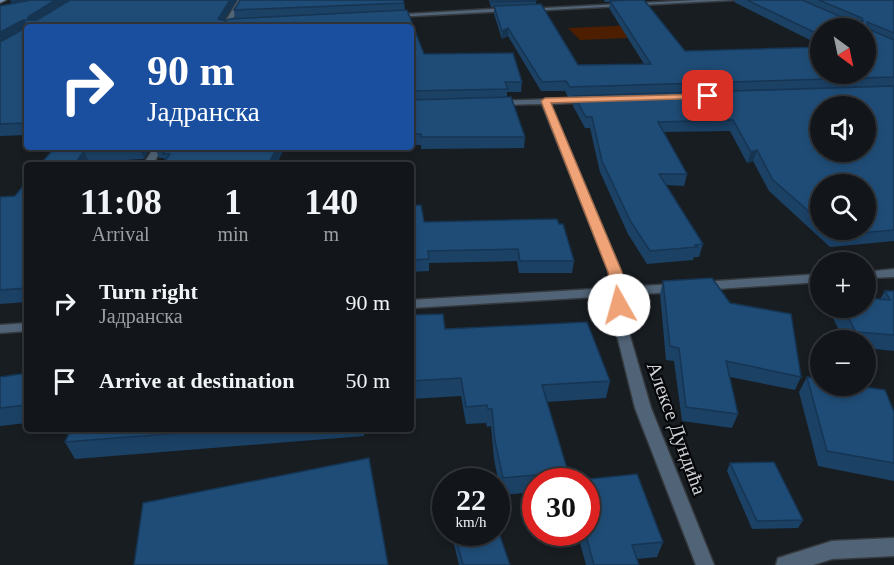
<!DOCTYPE html>
<meta charset="utf-8">
<style>
:root{--surface:#12161a;--page:#1f2327;--text:#f1f3f6;--muted:#9c9fa2;--line:#313539}
body{margin:0;font-family:Georgia,serif;background:var(--page);color:var(--text);height:100vh;display:flex;flex-direction:column;font-size:22px;white-space:nowrap}
*{box-sizing:border-box;margin:0}
p{font-size:20px;color:var(--muted)}
.icon{flex:none;width:33px;height:33px;fill:none;stroke:currentColor;stroke-width:2;stroke-linecap:round;stroke-linejoin:round}
.map{position:relative;flex:1;overflow:hidden}
.panel{position:absolute;left:24px;top:162px;width:390px;height:270px;display:flex;flex-direction:column;background:var(--surface);border-radius:6px;box-shadow:0 3px 9px #0003,0 0 0 2px var(--line)}
.panel>*{flex:none}
.guide{position:absolute;left:24px;top:24px;width:390px;height:126px;border-radius:6px;box-shadow:0 3px 9px #0003,0 0 0 2px var(--line);background:#1a4fa0;color:#fff;overflow:hidden}
.needle{width:39px;rotate:147deg}
.buttons{position:absolute;left:810px;top:18px;display:grid;gap:12px}
.buttons a{display:grid;place-items:center;width:66px;height:66px;border-radius:50%;background:var(--surface);box-shadow:0 3px 9px #0003,0 0 0 2px var(--line);font-size:30px}
.speed{position:absolute;left:432px;top:468px;display:flex;gap:12px;font-size:30px;font-weight:700;text-align:center}
.speed>*{display:grid;place-content:center;width:78px;height:78px;border-radius:50%;background:var(--surface);box-shadow:0 3px 9px #0003,0 0 0 2px var(--line);line-height:1}
.speed small{font-size:15px;font-weight:400}
.speed .limit{border:9px solid #d22;background:#fff;color:#111}
.pin{position:absolute;display:grid;place-items:center;width:51px;height:51px;color:#fff;margin:-26px;border-radius:12px;box-shadow:0 3px 9px #0006}
.me{position:absolute;width:66px;margin:-33px;rotate:353deg;stroke-linejoin:round;filter:drop-shadow(0 0 4px #0008)}
.turn{display:flex;align-items:center;gap:21px;height:126px;padding:0 24px;font-size:27px}
.turn .icon{width:78px;height:78px;stroke-width:2.5}
.turn b{display:block;font-size:42px;line-height:51px}
.eta{display:flex;justify-content:space-evenly;align-items:center;height:102px;text-align:center}
.eta b{font-size:36px;font-weight:700;line-height:42px}
ul{padding:0;list-style:none}
li{display:flex;align-items:center;gap:18px;height:78px;padding:0 24px}
li div{flex:1}
li b{display:block;font-size:22px}
li em{font-style:normal}
.map>svg:first-child{display:block}
.green{fill:#4d1f00}
.lines{fill:none;stroke-linecap:round;stroke-linejoin:round}
.street-casing{stroke:#353a3f;stroke-width:3}
.secondary-casing{stroke:#353a3f;stroke-width:3}
.street{fill:#516477;fill-rule:evenodd}
.secondary{fill:#6e8cac;fill-rule:evenodd}
.wall{fill:#1b4165;fill-rule:evenodd}
.shaded-wall{fill:#163553}
.building{fill:#1f4c76;stroke:#163553;stroke-width:1.5;fill-rule:evenodd}
.route{fill:#efa377;stroke:#9b6a4d;stroke-width:1.5}
.labels{text-anchor:middle;dominant-baseline:central;stroke-width:4.5;stroke-linejoin:round;paint-order:stroke}
.street-label{font-size:20px;fill:#d0d3d7;stroke:#050709}
</style>
<div class="map">
<svg width="894" height="565" viewBox="0 0 894 565">
<rect width="100%" height="100%" fill="#181d22"/>
<path class="green" d="M638,25L653,37L580,40L568,28Z"/>
<g class="lines">
<g class="street-casing">
<g id="street">
<path d="M238,0H244L228,27H222Z"/>
<path d="M697,0H734L529,11L526,9Z"/>
<path d="M508,8L510,11L394,17L391,15Z"/>
<path d="M590,98L594,100L593,102L550,104L621,272L622,287L676,284L682,288L676,292L623,295L625,319L651,408L714,565H696L635,408L613,319L611,296L411,308V300L610,288L609,272L542,104L496,105L492,103L496,101Z"/>
<path d="M154,147H162L153,165H143Z"/>
<path d="M894,269V277L866,278V272Z"/>
<path d="M820,274V282L702,290L696,286L702,282Z"/>
<path d="M27,323V331L0,333V325Z"/>
<path d="M894,538V556L832,559L813,565H776L778,558L832,541Z"/>
</g>
</g>
<g class="secondary-casing">
<path id="secondary" d="M0,0H6L0,3Z"/>
</g>
<use href="#street" class="street"/>
<use href="#secondary" class="secondary"/>
</g>
<g class="wall">
<path d="M10,0H237L224,20L226,21L235,19L234,10L404,3L405,10L424,54L522,82L521,92H507V97L525,137L524,148L421,149V145H411V27H27V135L0,136V6L12,4Z"/>
<path d="M489,0H536V4L578,65L644,64L609,8L610,2H605L604,0H644L685,51L820,74L866,28H820V45L734,2L735,0H894V241L830,247L769,191L753,161L747,163L730,131L664,132L687,174L684,186L666,185L703,244L699,257H694L693,260L647,264L628,234L600,172L590,128H585L573,106L574,97H568L565,91H541L508,36L502,39L494,14V7H491ZM820,184L866,230H820Z"/>
<path d="M55,147H151L144,159L89,162L87,165H40Z"/>
<path d="M155,147H285L276,165H162L165,161L164,158H159Z"/>
<path d="M27,181V302L0,304V197L15,196Z"/>
<path d="M411,206L424,222L559,224L574,261L572,273H519L517,261L429,263V271L411,272Z"/>
<path d="M663,281L730,303L801,377L795,390L730,377L738,414L732,428L682,421L674,361L666,360L660,294Z"/>
<path d="M885,291H894V351L866,348V340H844L829,310L830,308H866L880,299Z"/>
<path d="M411,315L445,329L610,381L606,398L547,402L568,472L566,482H536V492L501,495L494,459L491,426L487,427L486,423L466,424L461,396L411,399Z"/>
<path d="M27,373V423L0,426V377Z"/>
<path d="M807,377L894,412V481L818,466L799,392Z"/>
<path d="M71,429H364V436L75,459L65,442Z"/>
<path d="M730,463L803,520L798,528L752,529L727,471Z"/>
<path d="M446,483V513L442,499V484Z"/>
<path d="M451,532H496L510,565H459Z"/>
<path d="M577,532H586L663,542L657,557L637,559L639,565H586Z"/>
</g>
<g class="shaded-wall">
<path d="M10,0H37L12,4Z"/>
<path d="M55,0H70L31,25L27,20L28,17Z"/>
<path d="M230,0H237L220,27L218,19Z"/>
<path d="M23,20L26,28L0,43V32Z"/>
<path d="M508,28V36L502,39V31Z"/>
<path d="M141,147H151L144,159L140,148Z"/>
<path d="M277,147H285L276,165H268Z"/>
<path d="M757,150L753,161L747,163L751,152Z"/>
<path d="M84,151L89,162L87,165H74Z"/>
</g>
<g class="building">
<path d="M31,0H55L28,17L27,20H37L70,0H230L218,19L226,21L229,19L407,10L424,54L513,53L522,82H505L508,89L411,91V27H27V123L0,124V42L25,28V20H23L0,32V6Z"/>
<path d="M240,0H403L404,3L234,10Z"/>
<path d="M491,0H536V1L492,2Z"/>
<path d="M630,0H644L685,51L820,47V74H866V28H820V35L747,0H802L853,22L863,21L862,18L819,0H894V33L867,22L868,29L894,40V77L570,87L566,81L542,82L508,28L502,31L494,6L541,4L578,65L651,64L610,1Z"/>
<path d="M894,86V230L836,235L830,230H866V184H820V221L773,180L757,150L751,152L733,120L658,122L687,174H659L703,244L695,245L697,247L650,251L631,222L602,161L592,117H586L574,96ZM820,106H866V152H820Z"/>
<path d="M511,97L525,137H421V134H411V100Z"/>
<path d="M55,147H141L84,151L74,165H40Z"/>
<path d="M168,147H277L268,165H162L170,154H163Z"/>
<path d="M27,181V288L0,290V197L15,196Z"/>
<path d="M421,205L424,222L557,219L559,224H563L574,261H520L518,249L428,251L429,259L411,260V206Z"/>
<path d="M712,278L730,303L791,314L801,377L726,361L738,414L686,407L679,348L670,346L663,281Z"/>
<path d="M885,291H894V335L856,332L843,308H866V298L890,300Z"/>
<path d="M443,314L445,329L587,322L610,381L542,385L568,472L503,478L495,441L492,409H488L487,405L466,407L461,378L411,381V315Z"/>
<path d="M27,373V405L0,408V377Z"/>
<path d="M807,377L820,379V386H858L885,390L894,412V463L827,451Z"/>
<path d="M71,429H230L65,442Z"/>
<path d="M369,458L388,565H134L143,503Z"/>
<path d="M774,462L803,520L757,521L730,463Z"/>
<path d="M637,474L663,542L632,545L639,565H594L585,532H586V482H570V481Z"/>
<path d="M481,476L483,482H454Z"/>
<path d="M446,483V498L442,484Z"/>
<path d="M496,524L510,565H463L454,532H496Z"/>
</g>
<path class="route" d="M708,94L712,96L711,98L551,103L622,272L626,305L619,310L614,308L608,272L541,101L545,98Z"/>
<g class="labels">
<g class="street-label">
<text transform="translate(677 428) rotate(70)">Алексе Дундића</text>
</g>
</g>
</svg>
<div class="buttons">
<a><svg class="needle" viewBox="-14 -14 28 28"><path d="M0-13l5 13h-10z" fill="#e53935"/><path d="M0 13l5-13h-10z" fill="#9c9fa2"/></svg></a>
<a><svg class="icon" aria-label="sound" viewBox="0 0 24 24"><path d="M4 9h4l5-4v14l-5-4H4zM17 9q2 3 0 6"/></svg></a>
<a><svg class="icon" aria-label="search" viewBox="0 0 24 24"><circle cx="10" cy="10" r="6"/><path d="M15 15l6 6"/></svg></a>
<a>+</a>
<a>−</a>
</div>
<div class="speed"><div>22<small>km/h</small></div><div class="limit">30</div></div>
<div class="pin" style="left:708px;top:96px;background:#d93025"><svg class="icon" aria-label="arrive" viewBox="0 0 24 24"><path d="M6 21V4h12l-3 4 3 4H6"/></svg></div>
<svg class="me" style="left:619px;top:305px" viewBox="-20 -20 40 40"><circle r="19" fill="#fff"/><path d="M0-13L10 11 0 6-10 11z" fill="#efa377"/></svg>
<div class="guide">
<div class="turn"><svg class="icon" aria-label="right" viewBox="0 0 24 24"><path d="M7 20v-9h11M14 6l5 5-5 5"/></svg><div><b>90 m</b>Јадранска</div></div>
</div>
<section class="panel">
<div class="eta">
<div><b>11:08</b><p>Arrival</p></div>
<div><b>1</b><p>min</p></div>
<div><b>140</b><p>m</p></div>
</div>
<ul>
<li><svg class="icon" aria-label="right" viewBox="0 0 24 24"><path d="M7 20v-9h11M14 6l5 5-5 5"/></svg><div><b>Turn right</b><p>Јадранска</p></div><em>90 m</em></li>
<li><svg class="icon" aria-label="arrive" viewBox="0 0 24 24"><path d="M6 21V4h12l-3 4 3 4H6"/></svg><div><b>Arrive at destination</b></div><em>50 m</em></li>
</ul>
</section>
</div>
